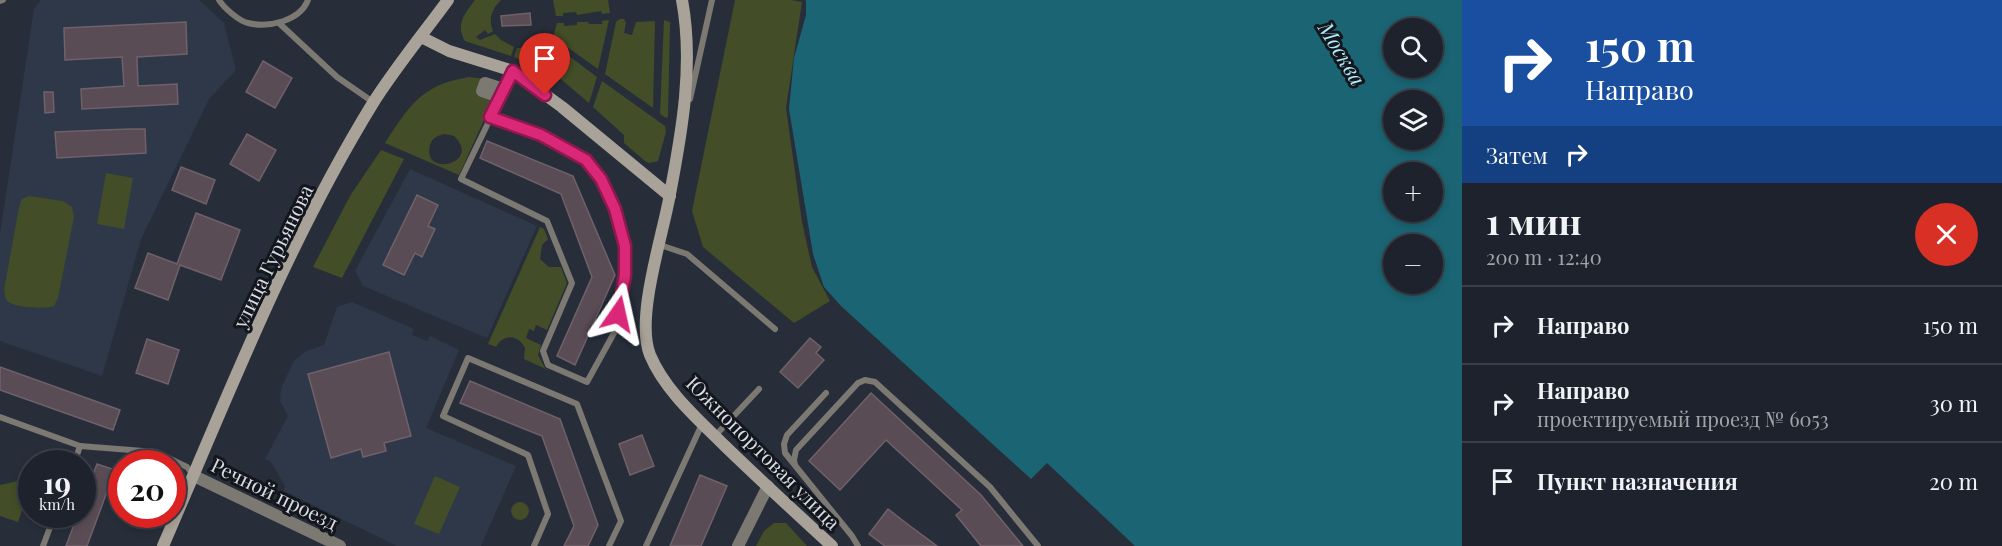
<!DOCTYPE html>
<html lang="ru">
<meta charset="utf-8">
<style>
:root{--surface:#1d222c;--page:#252a34;--text:#f1f3f6;--muted:#a0a4a9;--line:#3b3f48}
body{margin:0;font-family:"Playfair Display",serif;background:var(--page);color:var(--text);height:100vh;display:flex;flex-direction:column;font-size:22px;white-space:nowrap}
*{box-sizing:border-box;margin:0}
p{font-size:20px;color:var(--muted)}
.icon{flex:none;width:33px;height:33px;fill:none;stroke:currentColor;stroke-width:2;stroke-linecap:round;stroke-linejoin:round}
.map{position:relative;flex:1;overflow:hidden}
.sheet{display:flex;flex-direction:column;background:var(--surface);width:540px}
.sheet>*{flex:none}
.top-card{background:#1a4fa0;color:#fff;overflow:hidden}
.buttons{position:absolute;left:1383px;top:18px;display:grid;gap:12px}
.buttons a{display:grid;place-items:center;width:60px;height:60px;border-radius:50%;background:var(--surface);box-shadow:0 3px 9px #0003,0 0 0 2px var(--line);font-size:30px}
.speed{position:absolute;left:18px;top:450px;display:flex;gap:12px;font-size:30px;font-weight:700;text-align:center}
.speed>*{display:grid;place-content:center;width:78px;height:78px;border-radius:50%;background:var(--surface);box-shadow:0 3px 9px #0003,0 0 0 2px var(--line);line-height:1}
.speed small{font-size:15px;font-weight:400}
.speed .limit{border:9px solid #d22;background:#fff;color:#111}
.pin{position:absolute;display:grid;place-items:center;width:51px;height:51px;color:#fff;margin:-62px -26px;border-radius:50% 50% 50% 0;rotate:-45deg;box-shadow:0 0 6px #0007}
.pin .icon{rotate:45deg}
.me{position:absolute;width:66px;margin:-33px;rotate:11deg;stroke-linejoin:round;filter:drop-shadow(0 0 4px #0008)}
.turn{display:flex;align-items:center;gap:21px;height:126px;padding:0 24px;font-size:27px}
.turn .icon{width:78px;height:78px;stroke-width:2.5}
.turn b{display:block;font-size:42px;line-height:51px}
.then{display:flex;align-items:center;height:57px;padding:0 24px;background:#0003;gap:12px;font-size:22px}
.round{display:grid;place-items:center;flex:none;width:63px;height:63px;border-radius:32px;background:var(--page)}
.overview{display:flex;align-items:center;justify-content:space-between;height:102px;padding:0 24px}
h1{font-size:36px;font-weight:700;line-height:45px}
ul{padding:0;list-style:none}
li{display:flex;align-items:center;gap:18px;height:78px;padding:0 24px;border-top:2px solid var(--line)}
li div{flex:1}
li b{display:block;font-size:22px}
li em{font-style:normal}
main{display:flex;flex:1;min-height:0}
.map>svg:first-child{display:block}
.built{fill:#2e3849}
.green{fill:#434d27;fill-rule:evenodd}
.water{fill:#1a6473;fill-rule:evenodd}
.building{fill:#5a4c55;stroke:#6f616a;stroke-width:1.5}
.lines{fill:none;stroke-linecap:round;stroke-linejoin:round}
.lane{stroke:#7c7872;stroke-width:6}
.street{stroke:#7c7872;stroke-width:12}
.secondary{stroke:#a9a298;stroke-width:12}
.route-casing{stroke:#8e194d;stroke-width:15}
.route{stroke:#db2777;stroke-width:10}
.labels{text-anchor:middle;dominant-baseline:central;stroke-width:6;stroke-linejoin:round;paint-order:stroke}
.street-label{font-size:20px;fill:#d7dce3;stroke:#13161c}
.water-label{font-size:21px;font-style:italic;fill:#b0eaf8;stroke:#13161c}
</style>
<main>
<div class="map">
<svg width="1462" height="546" viewBox="0 0 1462 546">
<rect width="100%" height="100%" fill="#272e3a"/>
<g class="built">
<path d="M41,0H199L224,23L236,70L209,99L141,239L102,376L0,341V234L34,9Z"/>
<path d="M410,169L537,226L487,338L363,286L355,271Z"/>
<path d="M352,302L414,329L412,335L427,341L430,336L459,350L426,428L516,466L481,546H397L284,491L285,486L271,462L265,459L288,416L280,401L281,388L294,361L306,351L324,345L337,307Z"/>
</g>
<g class="green">
<path d="M475,0H501C492,9 488,19 493,31L488,34L485,30L476,37L480,40L495,34L501,40L514,47L511,56L465,41C455,25 465,13 475,0Z"/>
<path d="M553,0H608L610,13L602,14L601,11L577,15L576,12L563,13V16H556Z"/>
<path d="M735,0H791L802,2L786,108L802,222L812,267L830,301L794,323L703,247L692,211Z"/>
<path d="M620,19H624L626,23L624,33L632,35L636,22L655,21L653,108L605,74L616,22Z"/>
<path d="M609,20L598,69L553,37L557,23H564V26L577,25V22H588L589,24H602V21Z"/>
<path d="M664,20L670,22L668,116L666,118L660,114Z"/>
<path d="M549,41L597,77L589,103L549,69L542,70L514,57L517,48H532Z"/>
<path d="M469,77L486,79L500,85L459,175L385,143C410,105 421,85 469,77ZM445,134L454,136C483,164 421,178 430,145C432,138 438,135 445,134Z"/>
<path d="M602,81L665,126L666,132L658,161L649,163L645,161L624,143V135L593,107Z"/>
<path d="M381,150L404,159L342,278L313,267L350,196Z"/>
<path d="M106,173L133,178L124,229L97,224Z"/>
<path d="M29,196L63,201L72,207L74,217L58,298L54,306C45,309 19,308 10,303C5,301 5,295 4,290L19,207L22,199Z"/>
<path d="M540,227L544,229L548,239L542,245L540,259L549,267H561L567,283L547,330L536,325L534,331L529,329L526,338L541,345L538,355L545,368L550,371L524,359L525,348C518,334 503,334 496,347L488,344Z"/>
<path d="M435,476L460,487L439,534L414,524Z"/>
<path d="M31,478V485L18,522L0,516V485Z"/>
<circle cx="520" cy="511" r="9"/>
<path d="M774,523H786L807,546H756L764,531Z"/>
</g>
<path class="water" d="M806,0H1462V546H1135L1047,463L1031,479L841,306L824,287L813,254L789,109L794,58L806,15ZM1394,28H1432V68H1394ZM1394,100H1432V140H1394ZM1394,172H1432V212H1394ZM1394,244H1432V284H1394Z"/>
<g class="building">
<path d="M530,13L531,25L502,26L501,16Z"/>
<path d="M186,22L187,54L137,57L138,86L177,84L178,104L82,109L81,89L124,86L122,57L65,60L64,28Z"/>
<path d="M263,61L292,78L275,108L246,92Z"/>
<path d="M44,92H53L54,112L45,113Z"/>
<path d="M129,129H145L146,153L57,158L55,132Z"/>
<path d="M247,134L276,150L259,181L230,164Z"/>
<path d="M487,141L573,176L615,275L575,365L557,356L592,277L561,194L480,158Z"/>
<path d="M181,167L215,180L206,204L172,190Z"/>
<path d="M417,195L438,205L428,226L435,229L422,257L415,253L404,275L383,265Z"/>
<path d="M196,213L240,230L221,280L180,265L168,300L135,288L148,253L177,264Z"/>
<path d="M810,338L821,347L816,353L824,360L798,388L780,372Z"/>
<path d="M147,339L179,350L168,384L136,373Z"/>
<path d="M389,352L411,436L384,443L386,451L363,457L361,449L331,458L308,374Z"/>
<path d="M0,367L120,410L113,430L0,390Z"/>
<path d="M470,381L560,419L598,525L588,546H564L574,526L542,436L460,403Z"/>
<path d="M871,393L981,495L1023,546H981L956,515L962,510L886,440L840,490L809,461Z"/>
<path d="M642,435L654,466L630,475L619,444Z"/>
<path d="M97,464L115,470L87,546H66L78,514H82V502Z"/>
<path d="M700,475L727,486L701,546H670Z"/>
<path d="M888,509L910,526L937,546H885L869,534Z"/>
</g>
<g class="lines">
<g class="lane">
<path d="M219,0C224,8 239,21 248,23C269,28 300,21 308,0"/>
<path d="M0,1L3,0"/>
<path d="M280,24L337,77L373,102"/>
<path d="M690,99L712,0"/>
<path d="M491,117L541,135L586,160L601,179L615,209L625,246V275L614,333L587,382L548,365L543,351L572,283L547,221L461,179Z"/>
<path d="M491,117L512,71"/>
<path d="M660,245L687,254L775,329"/>
<path d="M826,393L787,435L784,444L785,453L852,536L858,546"/>
<path d="M0,417L80,446L74,464"/>
<path d="M715,436L759,389"/>
<path d="M80,446L156,452L187,467L194,476"/>
<path d="M795,465L794,460L796,450L858,383L865,380L875,382L990,487L1038,546"/>
<path d="M43,546L55,514"/>
<path d="M534,546L548,514L528,455L443,416L468,358L577,404L621,521L609,546"/>
<path d="M646,546L702,424"/>
</g>
<g class="street">
<path d="M485,83L497,87L494,95L482,91Z"/>
<path d="M194,476L340,546"/>
<path d="M738,546L768,486"/>
</g>
<g class="secondary">
<path d="M682,0C694,64 682,131 670,194C663,235 635,318 650,355C665,391 699,420 725,446C760,480 796,513 832,546"/>
<path d="M421,37L449,51L513,71L562,107L670,196"/>
<path d="M163,546C228,396 287,243 373,103C396,67 423,34 448,0"/>
</g>
</g>
<g class="lines">
<g class="route-casing">
<path id="route" d="M545,95L513,71L490,117L541,135L586,160L601,179L615,209L625,246V275L618,314"/>
</g>
<use href="#route" class="route"/>
</g>
<g class="labels">
<g class="street-label">
<text transform="translate(272 256) rotate(-64)">улица Гурьянова</text>
<text transform="translate(764 452) rotate(45)">Южнопортовая улица</text>
<text transform="translate(275 493) rotate(26)">Речной проезд</text>
</g>
<g class="water-label">
<text transform="translate(1343 53) rotate(59)">Москва</text>
</g>
</g>
</svg>
<div class="buttons">
<a><svg class="icon" aria-label="search" viewBox="0 0 24 24"><circle cx="10" cy="10" r="6"/><path d="M15 15l6 6"/></svg></a>
<a><svg class="icon" aria-label="layers" viewBox="0 0 24 24"><path d="M12 4l9 5-9 5-9-5zM3 14l9 5 9-5"/></svg></a>
<a>+</a>
<a>−</a>
</div>
<div class="speed"><div>19<small>km/h</small></div><div class="limit">20</div></div>
<div class="pin" style="left:545px;top:95px;background:#d93025"><svg class="icon" aria-label="arrive" viewBox="0 0 24 24"><path d="M6 21V4h12l-3 4 3 4H6"/></svg></div>
<svg class="me" style="left:618px;top:314px" viewBox="-20 -20 40 40"><path d="M0-17L14 15 0 8-14 15z" fill="#db2777" stroke="#fff" stroke-width="4"/></svg>
</div>
<section class="sheet">
<div class="top-card">
<div class="turn"><svg class="icon" aria-label="right" viewBox="0 0 24 24"><path d="M7 20v-9h11M14 6l5 5-5 5"/></svg><div><b>150 m</b>Направо</div></div>
<div class="then">Затем<svg class="icon" aria-label="right" viewBox="0 0 24 24"><path d="M7 20v-9h11M14 6l5 5-5 5"/></svg></div>
</div>
<div class="overview"><div><h1>1 мин</h1><p>200 m · 12:40</p></div><a class="round" style="background:#d93025;color:#fff"><svg class="icon" aria-label="close" viewBox="0 0 24 24"><path d="M6 6l12 12M18 6L6 18"/></svg></a></div>
<ul>
<li><svg class="icon" aria-label="right" viewBox="0 0 24 24"><path d="M7 20v-9h11M14 6l5 5-5 5"/></svg><div><b>Направо</b></div><em>150 m</em></li>
<li><svg class="icon" aria-label="right" viewBox="0 0 24 24"><path d="M7 20v-9h11M14 6l5 5-5 5"/></svg><div><b>Направо</b><p>проектируемый проезд № 6053</p></div><em>30 m</em></li>
<li><svg class="icon" aria-label="arrive" viewBox="0 0 24 24"><path d="M6 21V4h12l-3 4 3 4H6"/></svg><div><b>Пункт назначения</b></div><em>20 m</em></li>
</ul>
</section>
</main>
